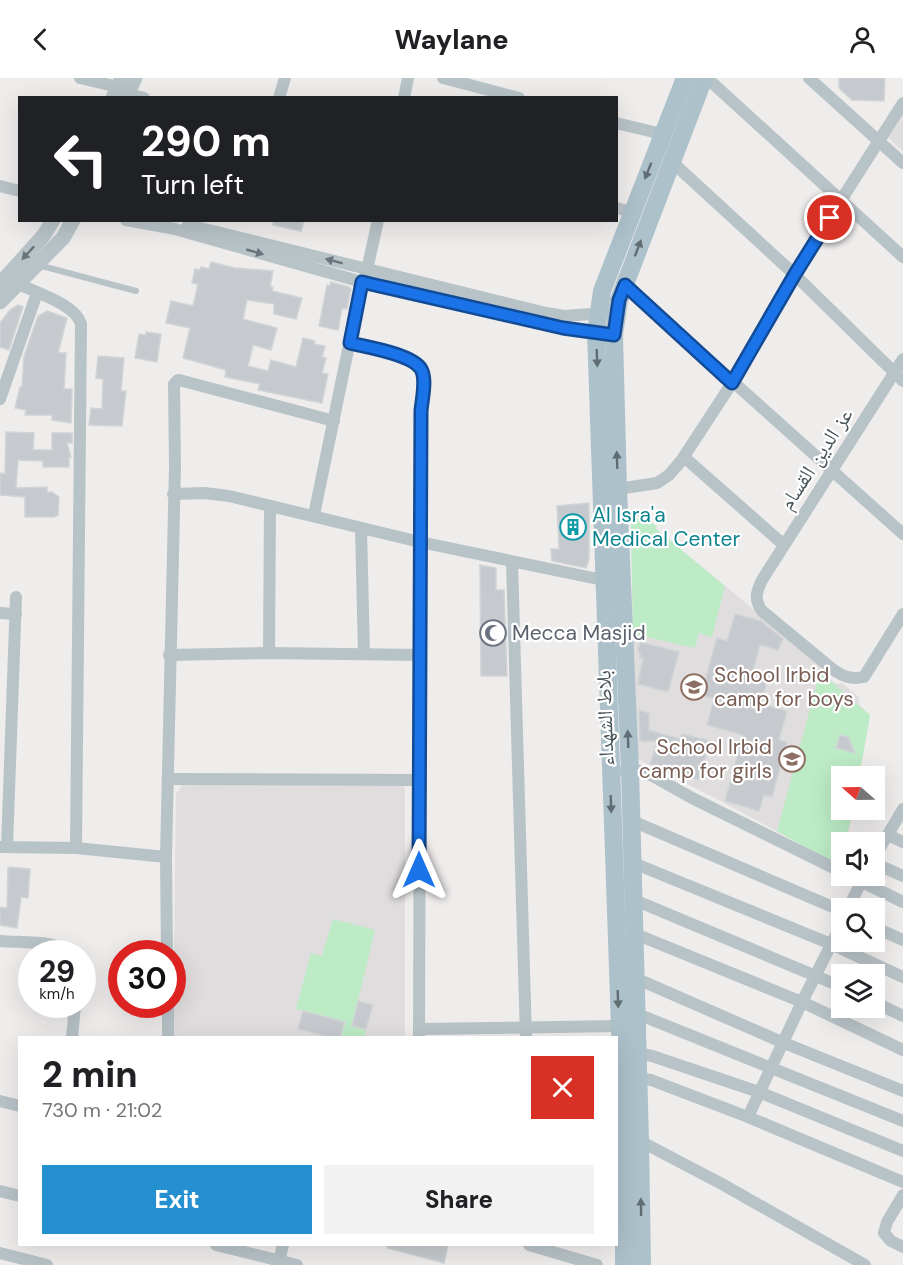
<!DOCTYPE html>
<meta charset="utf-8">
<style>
:root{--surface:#fff;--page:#f2f2f2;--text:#202124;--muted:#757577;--accent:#2490d0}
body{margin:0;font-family:"DM Sans","Noto Naskh Arabic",sans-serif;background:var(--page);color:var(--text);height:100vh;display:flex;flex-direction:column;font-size:22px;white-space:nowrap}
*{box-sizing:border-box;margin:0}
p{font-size:20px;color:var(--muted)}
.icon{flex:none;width:33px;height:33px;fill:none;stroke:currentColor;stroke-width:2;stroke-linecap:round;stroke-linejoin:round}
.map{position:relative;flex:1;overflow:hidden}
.side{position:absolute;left:18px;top:958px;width:600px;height:210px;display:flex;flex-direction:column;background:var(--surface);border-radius:0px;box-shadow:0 6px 24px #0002}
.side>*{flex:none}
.top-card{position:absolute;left:18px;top:18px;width:600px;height:126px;border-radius:0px;box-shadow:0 6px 24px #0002;background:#202124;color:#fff;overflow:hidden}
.needle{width:39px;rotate:290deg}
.fabs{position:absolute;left:831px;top:688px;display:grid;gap:12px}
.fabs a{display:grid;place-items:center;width:54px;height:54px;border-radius:0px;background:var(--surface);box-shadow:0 6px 24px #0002;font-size:30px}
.speed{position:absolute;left:18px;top:862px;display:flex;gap:12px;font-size:30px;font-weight:700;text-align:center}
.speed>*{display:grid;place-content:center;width:78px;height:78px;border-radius:50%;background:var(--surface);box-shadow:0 6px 24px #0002;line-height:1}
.speed small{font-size:15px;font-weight:400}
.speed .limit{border:9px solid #d22;background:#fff;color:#111}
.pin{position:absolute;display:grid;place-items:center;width:51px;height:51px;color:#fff;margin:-26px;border:3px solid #fff;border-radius:50%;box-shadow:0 2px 6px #0007}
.me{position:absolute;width:66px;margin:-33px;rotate:0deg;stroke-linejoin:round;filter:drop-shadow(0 0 4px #0008)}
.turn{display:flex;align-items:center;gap:21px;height:126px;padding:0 24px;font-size:27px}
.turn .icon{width:78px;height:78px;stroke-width:2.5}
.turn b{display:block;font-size:42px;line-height:51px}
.round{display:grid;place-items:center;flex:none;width:63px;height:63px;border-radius:0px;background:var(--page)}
.headline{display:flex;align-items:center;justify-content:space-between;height:102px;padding:0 24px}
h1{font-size:36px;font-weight:800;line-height:45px}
.button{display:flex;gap:12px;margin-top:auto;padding:12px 24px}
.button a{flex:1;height:69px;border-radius:0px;background:var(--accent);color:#fff;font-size:24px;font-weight:800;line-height:69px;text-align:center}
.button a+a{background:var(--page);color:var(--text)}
header{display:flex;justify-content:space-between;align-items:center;height:78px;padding:0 24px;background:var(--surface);font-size:27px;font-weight:800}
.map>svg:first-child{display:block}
.education{fill:#e0ddde}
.green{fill:#bcebc5}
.building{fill:#c6cace;stroke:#d0d4d7;stroke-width:1.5}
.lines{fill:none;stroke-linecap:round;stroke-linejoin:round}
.service{stroke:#b8c3c8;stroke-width:6}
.minor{stroke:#b8c3c8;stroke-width:12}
.tertiary{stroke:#b8c3c8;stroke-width:15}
.primary{stroke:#adc1ca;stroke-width:18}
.oneway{fill:#606e74}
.oneway2{fill:#68757a}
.route-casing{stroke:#114b97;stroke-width:15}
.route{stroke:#1a73e8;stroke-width:10}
.labels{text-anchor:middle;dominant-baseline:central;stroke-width:4.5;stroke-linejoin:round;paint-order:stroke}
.street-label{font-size:21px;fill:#465358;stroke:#fff}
.culture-label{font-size:21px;fill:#0d838f;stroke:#fff;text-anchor:start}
.worship-label{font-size:21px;fill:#5b616d;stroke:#fff;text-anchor:start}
.education-label{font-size:21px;fill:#785e54;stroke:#fff;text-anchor:start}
</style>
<header><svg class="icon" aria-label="back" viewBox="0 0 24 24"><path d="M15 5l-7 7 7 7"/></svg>Waylane<svg class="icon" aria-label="person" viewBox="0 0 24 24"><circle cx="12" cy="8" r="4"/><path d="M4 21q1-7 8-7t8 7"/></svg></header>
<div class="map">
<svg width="903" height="1187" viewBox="0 0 903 1187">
<rect width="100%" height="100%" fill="#efecec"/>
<g class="education">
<path d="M903,36V74L888,59Z"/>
<path d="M636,432L642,434L644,439L657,449L656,451L826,591L825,596L836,606L842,605L860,620L858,626L870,637L859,699H842V732H853L846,765H842L841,788L713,719L635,680L631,447L633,443L632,437Z"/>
<path d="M183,706L403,707L405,710V960H173L176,716Z"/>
</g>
<g class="green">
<path d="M644,438L657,449L656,451L725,508L712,559L699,555L695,570L633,556L631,447L633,441Z"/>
<path d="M820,594L870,637L859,699H842V732H852L846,765H842L841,790L777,753Z"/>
<path d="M333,841L375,852L352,947L366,951L364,960H340L345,944L296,931L311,875L322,878Z"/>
</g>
<g class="building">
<path d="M839,0H885L884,23L852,22L839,10Z"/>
<path d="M273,142H304L301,153L273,147Z"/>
<path d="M211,184L235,190L273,193L270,209H273L272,213L302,220L296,241L274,236V226L247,222L243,241L277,250L271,272L253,267L248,288L268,293L271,282L296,289L303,260L315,263L314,266L325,268L322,279L326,280L322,295L328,296L322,325L258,312L260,306L225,299L226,292L183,280L190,250L166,245L171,223L193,228L198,206L192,205L195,191L200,192L201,189L209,191Z"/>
<path d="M331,204L349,209L351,211L347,231L342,230L338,252L319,248L327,207L330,208Z"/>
<path d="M18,227L23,229L9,272L0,269V245L10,232Z"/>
<path d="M47,233L67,240L58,275H66L64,311H72L71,345L52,342V337H25L26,332L15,330L20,309H22L24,278L38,238Z"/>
<path d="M146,254L161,256L157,284L135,280L139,256L146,257Z"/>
<path d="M98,278L124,280L121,313H126L122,348L89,347L91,330L102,331L103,301L96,300Z"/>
<path d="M6,354L34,355L33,372H52V355H72V365H67L71,379L69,380V389H43V383L18,382L16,410L47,409V414H52L59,419L58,437L54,439H25V419L0,417V395L5,396Z"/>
<path d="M589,425V482L586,490L552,483L551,471H559L557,428Z"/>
<path d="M480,487L496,490V512H504L507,598H481Z"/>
<path d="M735,536L761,543L783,561L778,572L760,567L751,599L767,604L761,626L787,633L779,662L787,664L772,719L764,717L759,733L725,723L743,657L707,647L714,621L701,617L717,560L727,563Z"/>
<path d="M640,564L679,574L668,614L638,606L643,580L639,579L641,575L638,574Z"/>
<path d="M639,632L649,635V652L680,661L682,656L710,663L699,702L650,686L658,663H640Z"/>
<path d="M840,657L848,659L855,675L836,670Z"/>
<path d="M8,789L30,791L28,820L21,819L17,850L0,847V829L7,830Z"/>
<path d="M358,923L373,927L366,951L352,948Z"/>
<path d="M303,933L345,944L340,960H333L298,951Z"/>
<path d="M387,1167H448L444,1185L387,1170Z"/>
</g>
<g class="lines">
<path class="service" d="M38,187L136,213"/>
<g class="minor">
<path d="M80,0L118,9"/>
<path d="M443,0L519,20"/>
<path d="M707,0L903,179"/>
<path d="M809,0L903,85"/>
<path d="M128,16L144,20"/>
<path d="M279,20L285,0"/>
<path d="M404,20L408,0"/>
<path d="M616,45L662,56"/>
<path d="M671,83L794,196L903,303"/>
<path d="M0,108L20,113"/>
<path d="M616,130L632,134"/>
<path d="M126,142L175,151L362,204L563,250L604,255"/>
<path d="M188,147L546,235L564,238L604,235"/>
<path d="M19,206C38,216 75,226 81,246L76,770"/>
<path d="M625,207L903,456"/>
<path d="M350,265C366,269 412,276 421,291C427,301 422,321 421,333L419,960"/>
<path d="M903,281L762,502C756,515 754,521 762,533L831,590C842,598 850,602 864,599L903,536"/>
<path d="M0,321L37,215"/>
<path d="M684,379L784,467"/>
<path d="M618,411L657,405L669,397L681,383L732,305L794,196L903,25"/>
<path d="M173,416L204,415L229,418L420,464L603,502"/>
<path d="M314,437L362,204L367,192L378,142"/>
<path d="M361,450L364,576"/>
<path d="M512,484L526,960"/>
<path d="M0,535L16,536"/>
<path d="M269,575L270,428"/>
<path d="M169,577L269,575L420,577"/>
<path d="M624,693L637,692L651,697L692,720L842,794"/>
<path d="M168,701L419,702"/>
<path d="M630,742L842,833"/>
<path d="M888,757L903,764"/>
<path d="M0,769L76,770L166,779"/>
<path d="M7,769L16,519"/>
<path d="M874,780L903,731"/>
<path d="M631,784L831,866L903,899"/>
<path d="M874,785L903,798"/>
<path d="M850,798L903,824"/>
<path d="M632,821L842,909"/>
<path d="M848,831L864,798"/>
<path d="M874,849L903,862"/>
<path d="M633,855L802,924L903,972"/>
<path d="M0,863C24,865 56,862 76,876"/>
<path d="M167,876L166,779L175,389L174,306L178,302L183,303L334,343"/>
<path d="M635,900L784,965L903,1013"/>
<path d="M874,924L903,938"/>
<path d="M168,927V960"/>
<path d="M635,935L903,1043"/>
<path d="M419,951L620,948"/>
<path d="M72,960L75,927"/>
<path d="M637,975L652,978L759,1014L903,1073"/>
<path d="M638,1000L651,1002L748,1039L903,1104"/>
<path d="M0,1023L20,1028"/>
<path d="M748,1039L802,924L842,845"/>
<path d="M635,1063H640L722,1106L865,1187"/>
<path d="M0,1113L20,1118"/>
<path d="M903,1117L887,1144L884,1155L891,1163L903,1169"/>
<path d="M216,1167L297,1187"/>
<path d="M529,1167L597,1187"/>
<path d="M0,1175L47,1187"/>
<path d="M278,1187L283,1167"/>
</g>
<g class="tertiary">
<path d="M113,20L122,0"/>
<path d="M126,20L135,0"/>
<path d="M0,206L44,157L53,142"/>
<path d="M0,224L63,160L73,142"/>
</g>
<g class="primary">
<path d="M624,1187V1065L596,254L602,213L685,0"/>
<path d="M642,1187L640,1063L630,692L618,411L614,257L619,222L704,0"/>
</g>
</g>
<defs><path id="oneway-solid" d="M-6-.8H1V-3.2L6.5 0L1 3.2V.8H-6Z" transform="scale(1.5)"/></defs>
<g class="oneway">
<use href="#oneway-solid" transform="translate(648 93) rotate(112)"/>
<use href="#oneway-solid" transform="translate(638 170) rotate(-69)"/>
<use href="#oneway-solid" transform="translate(597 280) rotate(88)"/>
<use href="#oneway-solid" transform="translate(617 382) rotate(-92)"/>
<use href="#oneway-solid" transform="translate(628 661) rotate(-92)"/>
<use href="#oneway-solid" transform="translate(611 726) rotate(88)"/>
<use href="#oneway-solid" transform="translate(618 921) rotate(88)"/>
<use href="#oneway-solid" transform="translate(641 1129) rotate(-91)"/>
</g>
<g class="oneway2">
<use href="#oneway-solid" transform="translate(255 174) rotate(16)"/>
<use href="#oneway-solid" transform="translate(28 175) rotate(133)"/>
<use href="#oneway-solid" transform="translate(334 183) rotate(-165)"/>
</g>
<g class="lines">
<g class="route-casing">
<path id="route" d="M419,792L421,333C422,321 427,301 421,291C412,276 366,269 350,265L362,204L563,250L614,257L619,222L625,207L732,305L795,196L830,140"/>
</g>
<use href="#route" class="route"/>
</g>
<defs>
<g id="building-ring" transform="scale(1.35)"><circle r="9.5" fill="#fff" stroke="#0f9aa8" stroke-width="1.5"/><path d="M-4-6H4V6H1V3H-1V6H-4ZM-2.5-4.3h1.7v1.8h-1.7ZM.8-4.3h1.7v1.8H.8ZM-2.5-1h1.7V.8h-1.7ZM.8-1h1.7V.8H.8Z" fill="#0f9aa8"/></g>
<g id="mosque-ring" transform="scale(1.35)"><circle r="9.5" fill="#fff" stroke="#6b7280" stroke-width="1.5"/><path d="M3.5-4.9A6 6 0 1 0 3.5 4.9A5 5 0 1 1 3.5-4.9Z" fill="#6b7280"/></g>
<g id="school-ring" transform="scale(1.35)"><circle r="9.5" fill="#fff" stroke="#8d6e63" stroke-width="1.5"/><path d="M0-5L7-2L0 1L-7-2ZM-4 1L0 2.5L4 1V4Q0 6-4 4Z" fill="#8d6e63"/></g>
</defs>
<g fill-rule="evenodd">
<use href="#building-ring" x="573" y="449"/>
<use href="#mosque-ring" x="493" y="555"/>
<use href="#school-ring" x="694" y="609"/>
<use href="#school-ring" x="792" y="681"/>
</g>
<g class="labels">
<g class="street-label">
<text transform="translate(816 381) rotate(-57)">عز الدين القسام</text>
<text transform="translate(605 640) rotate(-92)">بلاط الشهداء</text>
</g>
<g class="culture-label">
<text x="592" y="437">Al Isra'a<tspan x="592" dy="24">Medical Center</tspan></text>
</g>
<g class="worship-label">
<text x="512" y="555">Mecca Masjid</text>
</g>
<g class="education-label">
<text x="714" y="597">School Irbid<tspan x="714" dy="24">camp for boys</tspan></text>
<text x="772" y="669" text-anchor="end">School Irbid<tspan x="772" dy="24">camp for girls</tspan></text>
</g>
</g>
</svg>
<div class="fabs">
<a><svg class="needle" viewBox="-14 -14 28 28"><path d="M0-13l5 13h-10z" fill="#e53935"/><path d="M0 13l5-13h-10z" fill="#757577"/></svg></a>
<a><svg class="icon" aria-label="sound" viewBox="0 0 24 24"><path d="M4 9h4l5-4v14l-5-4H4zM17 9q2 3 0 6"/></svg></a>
<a><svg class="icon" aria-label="search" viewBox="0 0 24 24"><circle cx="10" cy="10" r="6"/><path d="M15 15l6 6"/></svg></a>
<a><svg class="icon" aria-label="layers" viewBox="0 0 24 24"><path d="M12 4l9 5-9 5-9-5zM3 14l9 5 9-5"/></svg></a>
</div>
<div class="speed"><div>29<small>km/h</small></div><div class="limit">30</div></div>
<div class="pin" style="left:830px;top:140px;background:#d93025"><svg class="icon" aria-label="arrive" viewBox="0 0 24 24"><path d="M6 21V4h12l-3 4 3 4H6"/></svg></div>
<svg class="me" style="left:419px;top:792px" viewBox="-20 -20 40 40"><path d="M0-17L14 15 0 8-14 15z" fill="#1a73e8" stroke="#fff" stroke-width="4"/></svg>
<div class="top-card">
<div class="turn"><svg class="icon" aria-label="left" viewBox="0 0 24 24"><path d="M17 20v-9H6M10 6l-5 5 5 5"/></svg><div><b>290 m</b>Turn left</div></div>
</div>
<section class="side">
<div class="headline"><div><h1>2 min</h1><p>730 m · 21:02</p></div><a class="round" style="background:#d93025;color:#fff"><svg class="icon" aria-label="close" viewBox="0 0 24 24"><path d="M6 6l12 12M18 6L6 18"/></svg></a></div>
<div class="button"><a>Exit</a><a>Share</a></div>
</section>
</div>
